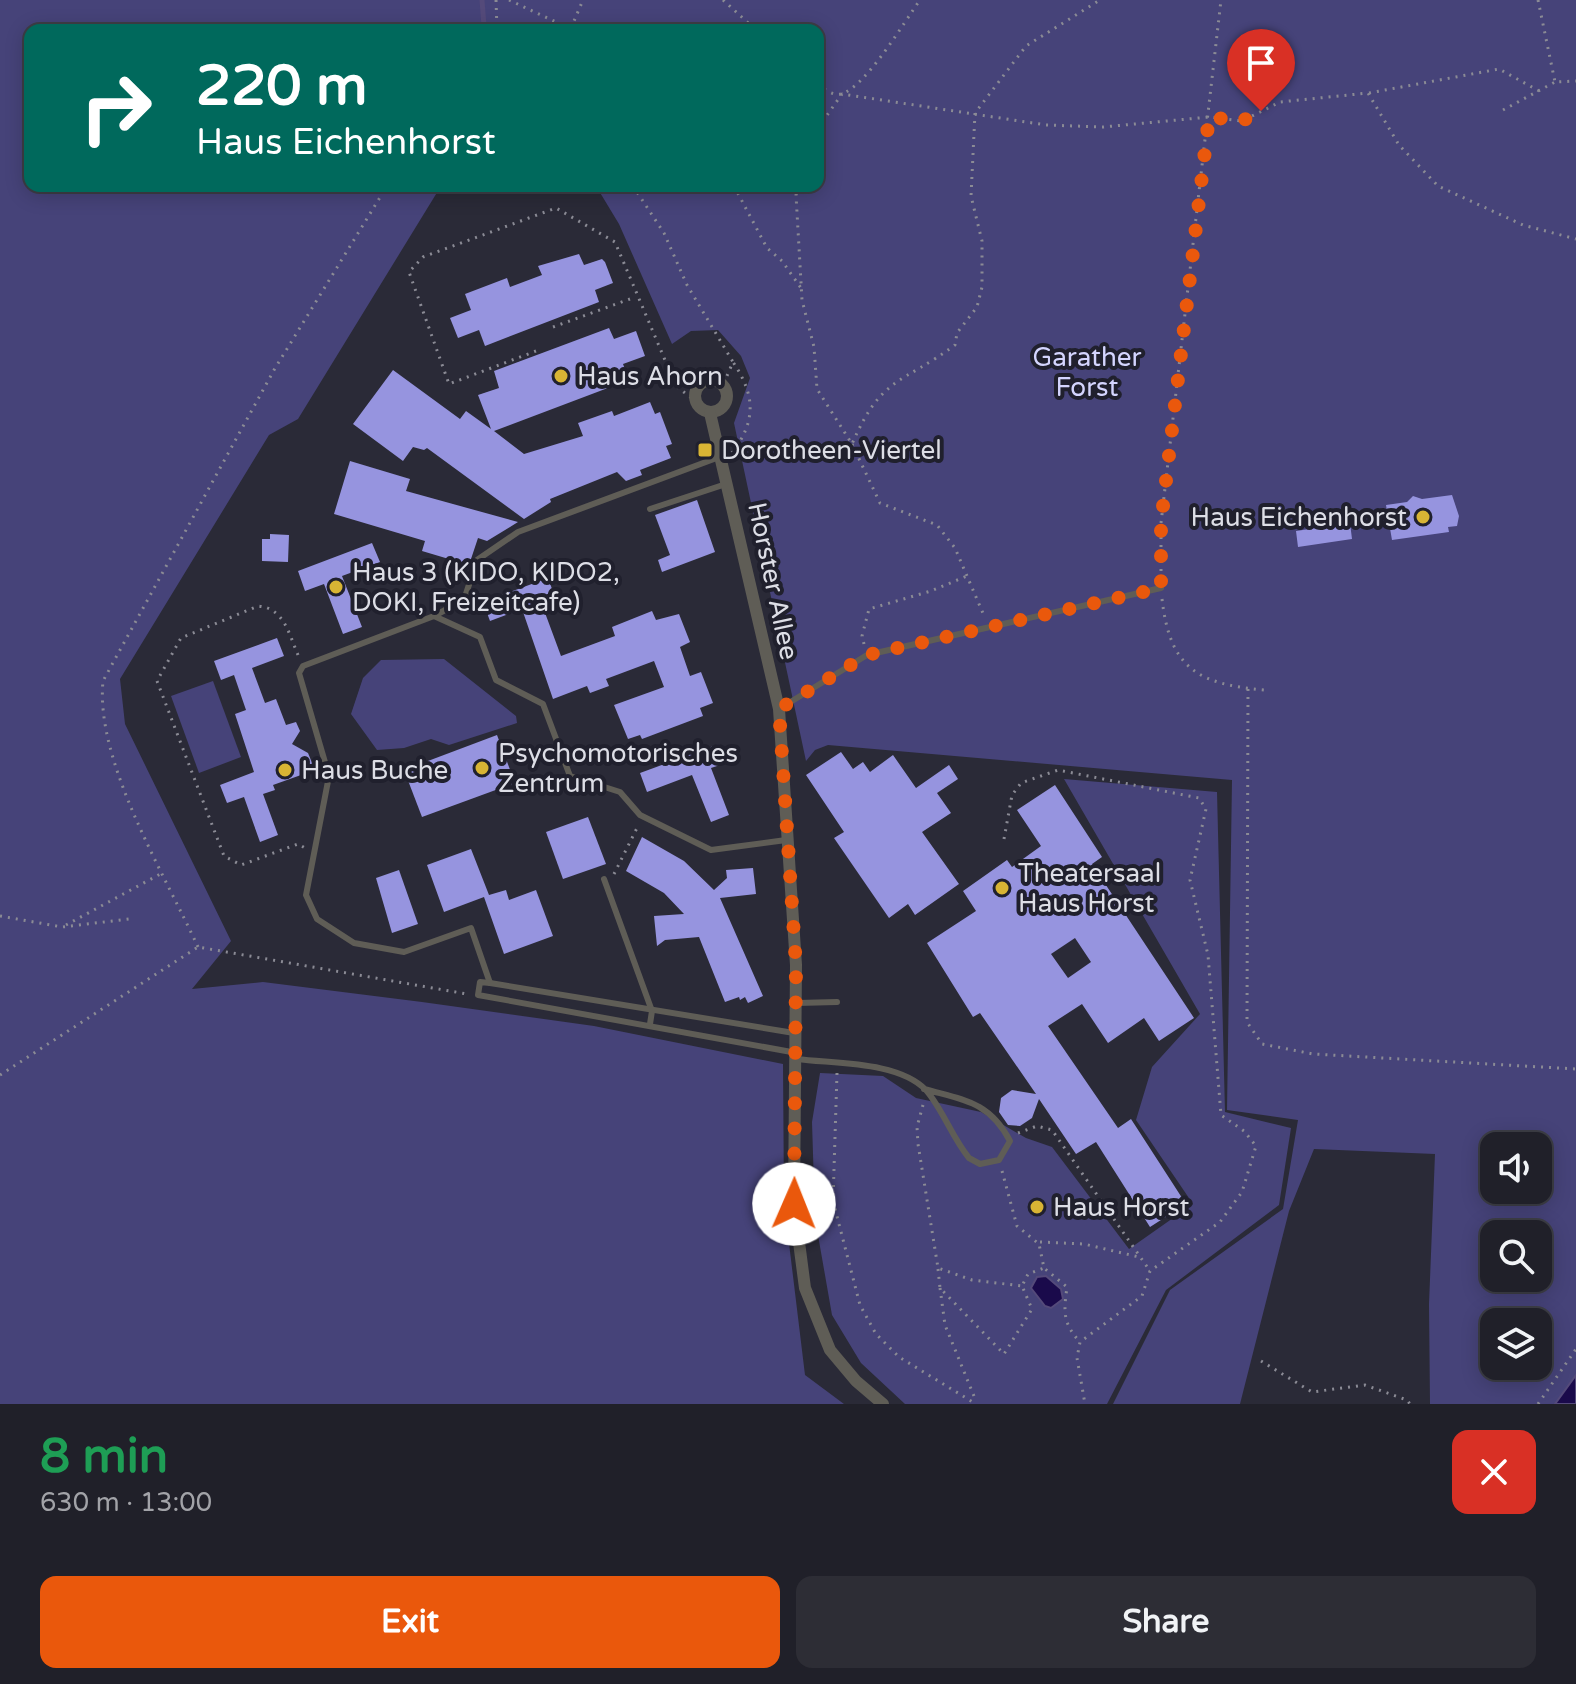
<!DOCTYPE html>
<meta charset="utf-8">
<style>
:root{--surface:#202029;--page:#2d2d35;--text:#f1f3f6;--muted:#a2a3a8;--line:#3d3e46;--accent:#ea580c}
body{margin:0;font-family:"Varela Round",sans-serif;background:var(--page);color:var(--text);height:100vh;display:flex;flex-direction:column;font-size:30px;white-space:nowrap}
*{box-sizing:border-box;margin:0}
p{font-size:26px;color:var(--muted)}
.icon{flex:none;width:44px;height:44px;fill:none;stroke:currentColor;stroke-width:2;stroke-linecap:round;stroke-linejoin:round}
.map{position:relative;height:1404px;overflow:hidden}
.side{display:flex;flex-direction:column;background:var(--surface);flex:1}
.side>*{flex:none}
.hud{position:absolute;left:24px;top:24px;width:800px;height:168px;border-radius:16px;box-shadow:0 4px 20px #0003,0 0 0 2px var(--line);background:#00695c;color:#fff;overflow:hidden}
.tools{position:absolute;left:1480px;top:1132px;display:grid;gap:16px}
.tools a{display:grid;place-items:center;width:72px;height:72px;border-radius:16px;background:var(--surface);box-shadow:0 4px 20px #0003,0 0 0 2px var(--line);font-size:40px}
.pin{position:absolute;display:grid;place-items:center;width:68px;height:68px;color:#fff;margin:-82px -34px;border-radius:50% 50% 50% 0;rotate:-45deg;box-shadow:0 0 8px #0007}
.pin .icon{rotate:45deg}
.me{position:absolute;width:88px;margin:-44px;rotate:1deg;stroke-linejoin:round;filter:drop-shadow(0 0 6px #0008)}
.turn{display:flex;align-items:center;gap:28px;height:168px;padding:0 40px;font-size:36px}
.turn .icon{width:104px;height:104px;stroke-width:2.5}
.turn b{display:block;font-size:56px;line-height:68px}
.round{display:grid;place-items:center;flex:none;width:84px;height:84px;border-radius:16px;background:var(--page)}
.summary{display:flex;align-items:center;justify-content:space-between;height:136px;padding:0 40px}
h1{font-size:48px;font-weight:800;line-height:60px;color:#1e9e55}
.primary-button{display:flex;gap:16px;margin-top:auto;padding:16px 40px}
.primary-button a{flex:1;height:92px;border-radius:16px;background:var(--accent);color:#fff;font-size:32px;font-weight:800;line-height:92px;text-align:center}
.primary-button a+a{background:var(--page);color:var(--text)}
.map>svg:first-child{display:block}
.green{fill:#464379;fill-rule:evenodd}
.water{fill:#1a0a4b;stroke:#544a7a;stroke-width:2}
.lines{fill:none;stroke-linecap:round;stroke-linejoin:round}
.stream{stroke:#544a7a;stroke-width:5}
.building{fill:#9694df;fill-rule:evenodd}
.path{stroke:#8b8b95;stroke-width:3;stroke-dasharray:2 6;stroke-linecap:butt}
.service{stroke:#5f5d56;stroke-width:6}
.minor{stroke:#5f5d56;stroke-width:12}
.route{stroke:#ea580c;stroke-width:14;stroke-dasharray:0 25.2}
.poi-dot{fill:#d8b434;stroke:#20202d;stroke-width:3}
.labels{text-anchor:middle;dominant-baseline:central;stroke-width:8;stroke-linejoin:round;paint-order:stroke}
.park-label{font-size:26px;fill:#d4d5fe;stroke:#20202d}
.poi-label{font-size:26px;fill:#dddee6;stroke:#20202d;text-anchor:start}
.street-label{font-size:26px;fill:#dddee6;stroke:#20202d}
</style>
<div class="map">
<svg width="1576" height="1404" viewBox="0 0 1576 1404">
<rect width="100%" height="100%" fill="#2a2a37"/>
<g class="green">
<path d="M0,0H1576V1404H1430L1429,1304L1435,1154L1314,1149L1289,1211L1240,1404H1113L1170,1290L1283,1209L1298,1120L1227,1110L1232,780L828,745L815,750L806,761L734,423L750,378L741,356L718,330L691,331L672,344L619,224L596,186H818V30H30V186H441L298,419L269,435L120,679L125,724L231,941L192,989L263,982L422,1002L594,1026L783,1064L784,1202L805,1375L844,1404H0ZM1494,1146H1538V1190H1494ZM1494,1234H1538V1278H1494ZM1494,1322H1538V1366H1494Z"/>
<path d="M444,659L516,716L517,723L449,745L431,739L404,748L377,750L351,714L363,678L381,660Z"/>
<path d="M213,681L241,757L199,773L171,696Z"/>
<path d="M1064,779L1217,792L1225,1112L1291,1128L1279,1205L1166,1290L1107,1404H905L861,1363L832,1315L815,1218L812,1122L820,1073L883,1076L916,1098L981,1112L1026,1138L1052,1147L1129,1249L1193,1204L1136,1120L1152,1067L1200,1014Z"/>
</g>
<g class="water">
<path d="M1046,1276L1061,1289L1063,1299L1051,1308L1045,1306L1031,1288L1037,1277Z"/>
<path d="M1576,1375V1404H1555Z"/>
</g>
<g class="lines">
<path class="stream" d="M482,0L484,26"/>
</g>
<g class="building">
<path d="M579,254L584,265L602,259L605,262L613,283L595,290L599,302L485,346L479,330L458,338L450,318L471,310L465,294L507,278L510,287L542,275L538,266Z"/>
<path d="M609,328L614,339L636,331L645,356L623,364L629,380L494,431L524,454L583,436L578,423L612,411L614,416L650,402L655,414L660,412L672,444L666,446L671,458L640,470L642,475L626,481L617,472L550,499L551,502L524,519L427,448L424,450L413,447L403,461L353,424L393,370L460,419L466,411L491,429L478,395L499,388L494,371Z"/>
<path d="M350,461L410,479L406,491L518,522L487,541L478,538L469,565L422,551L425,541L334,514Z"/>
<path d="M1452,495L1459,516L1457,526L1448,527L1449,532L1392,540L1386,505L1407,502L1413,496L1422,499Z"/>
<path d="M697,500L715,552L662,572L658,560L670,555L655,515Z"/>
<path d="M1350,523L1352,539L1298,547L1296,531Z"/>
<path d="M270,534L289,535L288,562L262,561V539H270Z"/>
<path d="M372,543L380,562L342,576L362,627L343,634L324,584L305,591L298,571Z"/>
<path d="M548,578L555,597L541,602L561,656L615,636L612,627L652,611L656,620L679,614L690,642L680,647L690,676L701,672L713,703L700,708L703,716L642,739L640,735L628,739L614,705L664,687L654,661L606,679L609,686L590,693L587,686L553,699L522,609L490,621L483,602Z"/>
<path d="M277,638L284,656L252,668L265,703L276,699L286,725L296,722L300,731L292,744L308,753L315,770L273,785L275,790L263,794L278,835L260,842L244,797L227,803L220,785L254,772L235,714L246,710L234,675L221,680L214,661Z"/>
<path d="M497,735L515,783L422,817L404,770Z"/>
<path d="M719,744L726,763L711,768L729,815L711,822L692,775L647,792L640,773Z"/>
<path d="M841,752L853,769L863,762L870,772L893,755L916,788L949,765L958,779L937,793L951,813L922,832L959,884L915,915L908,904L889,918L834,838L844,832L806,775Z"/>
<path d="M1055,785L1102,857L1092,864L1194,1018L1159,1041L1144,1018L1108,1043L1082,1004L1048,1026L1118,1128L1131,1119L1186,1204L1150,1227L1096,1142L1076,1154L1039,1099L1032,1118L1020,1126L1008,1125L999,1112L1001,1098L1012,1090L1036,1094L980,1013L973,1017L927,943L976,911L963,891L1007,860L1012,867L1041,846L1017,810ZM1075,938L1091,962L1068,978L1051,954Z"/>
<path d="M588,817L606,864L563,879L546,832Z"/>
<path d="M642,837L684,861L714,890L727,878L726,870L753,868L756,894L720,898L763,996L748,1003L745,997L740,1000L739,997L725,1002L699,937L665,940L657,946L654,916L684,914L664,893L626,871Z"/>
<path d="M471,849L489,895L506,890L509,900L536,890L553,936L504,954L484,897L444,912L427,865Z"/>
<path d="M399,870L418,924L392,933L376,878Z"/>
<circle cx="1037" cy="1208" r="7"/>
</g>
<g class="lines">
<g class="path">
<path d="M496,0L497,30"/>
<path d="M509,0L573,30"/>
<path d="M723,0L756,30"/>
<path d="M1538,0L1555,82L1576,81"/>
<path d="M571,28L583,0"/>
<path d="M818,84C824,89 832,96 841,94C866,87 904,22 920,0"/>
<path d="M1369,93L1499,69L1541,92"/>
<path d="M1503,110L1555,82"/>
<path d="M818,128L842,94L1046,125L1103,127L1209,117L1242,121L1280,102L1368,93L1399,145L1438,186L1523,225L1576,239"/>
<path d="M633,186L664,233L687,285L733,362L723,385"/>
<path d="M734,186L767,248L782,261L801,288"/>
<path d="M799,186L796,195L802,300L814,347L817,389L852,444C882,375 901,385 955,345L957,333L977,307L982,287V241L971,196L975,113L1026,46L1100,0"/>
<path d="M553,327L630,299"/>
<path d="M536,351L449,384L409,272L423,257L556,208L615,242L676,386L694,400"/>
<path d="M852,444L880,503L937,525L955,548L985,618"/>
<path d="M732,453C757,420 755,395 733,362"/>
<path d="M1161,579V523L1221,0"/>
<path d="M1162,599C1170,668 1197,684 1264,690"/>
<path d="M864,644L862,636L869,609L931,591L967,576"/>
<path d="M298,655C289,634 284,608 258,606L181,638L157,681L224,856L241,865L298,844L305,848"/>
<path d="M1248,689L1247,1022L1262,1044L1313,1054L1576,1069"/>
<path d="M1004,839L1012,795L1021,783L1058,770L1199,798L1206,809L1190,880L1208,955L1221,1115L1244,1131L1256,1146L1242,1192L1220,1222L1150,1271L1142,1296L1080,1342L1077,1358L1085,1404"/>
<path d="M614,874L639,824"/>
<path d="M0,916L62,927L129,919"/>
<path d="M66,925L164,872"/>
<path d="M198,947C164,873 95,761 103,681L274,370L387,186"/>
<path d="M837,1073L833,1201L860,1305L876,1334L899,1357L976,1404"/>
<path d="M0,1075L198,947L467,994"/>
<path d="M923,1105L917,1127L918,1144L938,1268L972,1280L1022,1286"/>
<path d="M1018,1133L1037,1126L1052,1130L1150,1271"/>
<path d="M1002,1171L1017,1226L1039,1244L1044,1268L1067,1287C1064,1310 1062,1322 1079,1341"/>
<path d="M1040,1242L1084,1244L1139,1257"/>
<path d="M938,1269L940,1288L1004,1354L1032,1309L1022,1286L1028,1274L1044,1268"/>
<path d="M940,1288L945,1325L976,1401"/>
<path d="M1261,1361L1312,1392L1365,1385L1407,1400L1410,1404"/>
<path d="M1538,1404L1576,1349"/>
</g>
<g class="service">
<path d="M650,509L726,484"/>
<path d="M434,616L464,600L477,560L518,532L722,456"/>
<path d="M779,709L867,655L1161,588"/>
<path d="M604,879L652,1011L650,1024"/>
<path d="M490,983L471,928L404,952L354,943L317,919L306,895L329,776L299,673L303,666L434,616L480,637L496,680L543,704L570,776L620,792L640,815L711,850L786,840"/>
<path d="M797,1003L837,1002"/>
<path d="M794,1033L490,983L480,982L478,995L797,1053"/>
<path d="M797,1059C835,1064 898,1061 926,1090C943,1110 952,1137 969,1158L980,1164L999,1160L1010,1141C989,1101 963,1100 924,1089"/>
</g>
<g class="minor">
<circle cx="711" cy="396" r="16"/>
<path d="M710,413L779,709L796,965L794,1204L805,1288L830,1350L856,1381L883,1404"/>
</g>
</g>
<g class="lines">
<path class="route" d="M794,1204L796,965L779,709L867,655L1161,588V523L1209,117L1242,121L1261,111"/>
</g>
<g class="poi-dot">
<circle cx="561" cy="376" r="8"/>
<rect x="697" y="442" width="16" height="16" rx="4"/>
<circle cx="1423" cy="517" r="8"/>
<circle cx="336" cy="587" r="8"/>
<circle cx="482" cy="768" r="8"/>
<circle cx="285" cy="770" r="8"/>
<circle cx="1002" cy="888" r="8"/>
<circle cx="1037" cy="1207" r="8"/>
</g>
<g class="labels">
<g class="park-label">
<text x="1087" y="357">Garather<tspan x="1087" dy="30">Forst</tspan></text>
</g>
<g class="poi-label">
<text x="577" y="376">Haus Ahorn</text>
<text x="721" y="450">Dorotheen-Viertel</text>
<text x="1407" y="517" text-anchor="end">Haus Eichenhorst</text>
<text x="352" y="572">Haus 3 (KIDO, KIDO2,<tspan x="352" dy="30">DOKI, Freizeitcafe)</tspan></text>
<text x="498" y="753">Psychomotorisches<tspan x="498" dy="30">Zentrum</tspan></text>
<text x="301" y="770">Haus Buche</text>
<text x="1018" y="873">Theatersaal<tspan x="1018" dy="30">Haus Horst</tspan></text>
<text x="1053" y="1207">Haus Horst</text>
</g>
<g class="street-label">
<text transform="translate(773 581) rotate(78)">Horster Allee</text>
</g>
</g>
</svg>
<div class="tools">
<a><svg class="icon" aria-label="sound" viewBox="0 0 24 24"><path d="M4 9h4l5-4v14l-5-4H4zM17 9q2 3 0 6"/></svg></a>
<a><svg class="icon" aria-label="search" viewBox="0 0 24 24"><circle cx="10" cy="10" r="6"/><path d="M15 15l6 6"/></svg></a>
<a><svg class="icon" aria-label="layers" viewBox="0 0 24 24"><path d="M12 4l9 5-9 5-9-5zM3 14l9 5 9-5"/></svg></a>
</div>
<div class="pin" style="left:1261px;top:111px;background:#d93025"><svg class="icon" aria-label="arrive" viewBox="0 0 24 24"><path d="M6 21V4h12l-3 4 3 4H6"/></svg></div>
<svg class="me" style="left:794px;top:1204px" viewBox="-20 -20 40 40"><circle r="19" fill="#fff"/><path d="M0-13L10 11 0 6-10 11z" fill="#ea580c"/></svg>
<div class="hud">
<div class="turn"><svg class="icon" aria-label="right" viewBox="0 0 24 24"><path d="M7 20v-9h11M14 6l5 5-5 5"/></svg><div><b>220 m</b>Haus Eichenhorst</div></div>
</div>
</div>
<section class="side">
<div class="summary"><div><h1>8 min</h1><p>630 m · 13:00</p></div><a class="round" style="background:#d93025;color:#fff"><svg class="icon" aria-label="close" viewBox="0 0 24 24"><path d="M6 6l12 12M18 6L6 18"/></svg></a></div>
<div class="primary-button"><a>Exit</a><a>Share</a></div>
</section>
